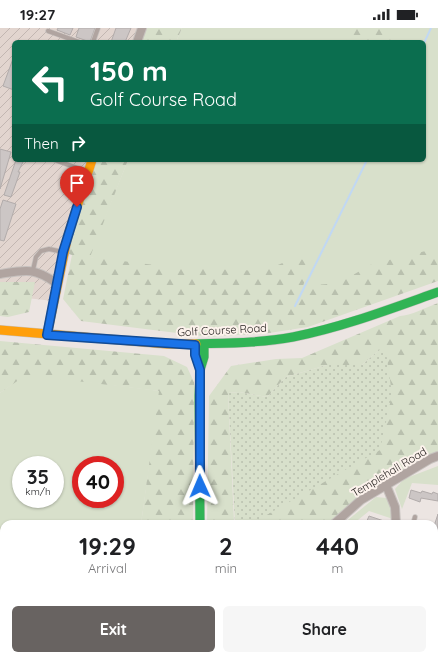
<!DOCTYPE html>
<style>
:root{--surface:#fff;--page:#f6f6f6;--text:#202124;--muted:#757577;--accent:#686361}
body{margin:0;font-family:Quicksand,sans-serif;background:var(--page);color:var(--text);height:100vh;display:flex;flex-direction:column;font-size:15px;white-space:nowrap}
*{box-sizing:border-box;margin:0}
p{font-size:13px;color:var(--muted)}
.icon{flex:none;width:22px;height:22px;fill:none;stroke:currentColor;stroke-width:2;stroke-linecap:round;stroke-linejoin:round}
.map{position:relative;flex:1;overflow:hidden}
.details{position:absolute;left:0px;top:492px;width:438px;height:140px;display:flex;flex-direction:column;background:var(--surface);border-radius:12px 12px 0 0;box-shadow:0 1px 3px #0004}
.details>*{flex:none}
.guide{position:absolute;left:12px;top:12px;width:414px;height:122px;border-radius:6px;box-shadow:0 1px 3px #0004;background:#0b6e4f;color:#fff;overflow:hidden}
.speed{position:absolute;left:12px;top:428px;display:flex;gap:8px;font-size:20px;font-weight:700;text-align:center}
.speed>*{display:grid;place-content:center;width:52px;height:52px;border-radius:50%;background:var(--surface);box-shadow:0 1px 3px #0004;line-height:1}
.speed small{font-size:10px;font-weight:400}
.speed .limit{border:6px solid #d22;background:#fff;color:#111}
.pin{position:absolute;display:grid;place-items:center;width:34px;height:34px;color:#fff;margin:-41px -17px;border-radius:50% 50% 50% 0;rotate:-45deg;box-shadow:0 0 4px #0007}
.pin .icon{rotate:45deg}
.me{position:absolute;width:44px;margin:-22px;rotate:359deg;stroke-linejoin:round;filter:drop-shadow(0 0 3px #0008)}
.turn{display:flex;align-items:center;gap:14px;height:84px;padding:0 12px;font-size:18px}
.turn .icon{width:52px;height:52px;stroke-width:2.5}
.turn b{display:block;font-size:28px;line-height:34px}
.then{display:flex;align-items:center;height:38px;padding:0 12px;background:#0003;gap:8px;font-size:15px}
.eta{display:flex;justify-content:space-evenly;align-items:center;height:68px;text-align:center}
.eta b{font-size:24px;font-weight:700;line-height:28px}
.cta{display:flex;gap:8px;margin-top:auto;padding:8px 12px}
.cta a{flex:1;height:46px;border-radius:6px;background:var(--accent);color:#fff;font-size:16px;font-weight:700;line-height:46px;text-align:center}
.cta a+a{background:var(--page);color:var(--text)}
.status{display:flex;justify-content:space-between;align-items:center;height:28px;padding:0 20px;background:var(--surface);direction:ltr}
.status svg{height:11px;fill:currentColor}
.map>svg:first-child{display:block}
.industrial{fill:url(#industrial-furrows)}
.green{fill:#d8e0cb;fill-rule:evenodd}
.forest{fill:url(#forest-firs)}
.park{fill:url(#park-dots)}
.lines{fill:none;stroke-linecap:round;stroke-linejoin:round}
.stream{stroke:#c1d8f3;stroke-width:2}
.building{fill:#ccc6c5;stroke:#b2acab}
.lane-casing{stroke:#c7c2bf;stroke-width:5.5}
.street-casing{stroke:#c7c2bf;stroke-width:10}
.fast-casing{stroke:#c7c2bf;stroke-width:10}
.slow-casing{stroke:#c7c2bf;stroke-width:10}
.lane{stroke:#b0a4a0;stroke-width:4}
.street{stroke:#b0a4a0;stroke-width:8}
.fast{stroke:#30b455;stroke-width:9}
.slow{stroke:#ff9f0a;stroke-width:9}
.route-casing{stroke:#114b97;stroke-width:10}
.route{stroke:#1a73e8;stroke-width:7}
.labels{text-anchor:middle;dominant-baseline:central;stroke-width:4;stroke-linejoin:round;paint-order:stroke}
.street-label{font-size:11px;fill:#211d1b;stroke:#fcf2ec}
</style>
<div class="status"><b>19:27</b><svg viewBox="0 0 49 12"><path d="M0 12V9h3v3zM5 12V6h3v6zM10 12V3h3v9zM15 12V0h3v12zM26 1h20v11H26zM47 4h2v5h-2z"/></svg></div>
<div class="map">
<svg width="438" height="632" viewBox="0 0 438 632">
<defs>
<pattern id="industrial-furrows" width="10" height="10" patternUnits="userSpaceOnUse"><rect width="10" height="10" fill="#e2d5cf"/><path d="M-1 1l2-2M0 10L10 0M9 11l2-2" fill="none" stroke="#c2b6b1"/></pattern>
<pattern id="forest-firs" width="22" height="20" patternUnits="userSpaceOnUse"><rect width="22" height="20" fill="#d8e0cb"/><path d="M5 1l3.5 6h-7zM16 11l3.5 6h-7z" fill="#b9c0ae"/></pattern>
<pattern id="park-dots" width="8" height="8" patternUnits="userSpaceOnUse"><rect width="8" height="8" fill="#d8e0cb"/><path d="M2 2h.1M6 6h.1" fill="none" stroke="#b9c0ae" stroke-width="1.8" stroke-linecap="round"/></pattern>
</defs>
<rect width="100%" height="100%" fill="#ece5e2"/>
<path class="industrial" d="M0,0H144L139,14H14V132H94L53,273L0,267Z"/>
<g class="green">
<path d="M182,0H438V230L337,262L188,249L89,229L128,132H424V14H176Z"/>
<path d="M26,346L160,363L141,496H4V628H161L162,632H0V365ZM21,437H55V471H21ZM81,437H115V471H81Z"/>
<path d="M438,438V457L412,455L402,481L395,461L404,451Z"/>
<path d="M376,469L386,470L393,480V491L369,483L353,496H343Z"/>
</g>
<g class="forest">
<path d="M142,0H182L176,14H137Z"/>
<path d="M357,0H389L396,8L387,14H345Z"/>
<path d="M92,132H128L90,229L171,239L264,243L294,230L311,233L303,258L339,255L372,236L438,220V253L308,299L269,305L209,309L81,293L63,271L72,227L63,224Z"/>
<path d="M0,254H35L29,284L8,289L0,288Z"/>
<path d="M438,275V428L430,431L331,496H251L265,487L379,322L362,337H327L286,349L267,369L239,364L228,365L234,493L229,496H207L209,368L231,338L276,331L302,330L400,288C410,288 427,279 438,275Z"/>
<path d="M0,313L164,328L187,339L194,354L193,496H141L159,363L26,347L0,365Z"/>
<path d="M161,628H180L179,632H162Z"/>
<path d="M192,628H224L221,632H191Z"/>
</g>
<path class="park" d="M379,322L386,324L392,366L380,422L251,496H235L228,365L239,364L267,369L286,349L327,337H362Z"/>
<g class="lines">
<g class="stream">
<path d="M424,15L431,0"/>
<path d="M295,278L367,132"/>
</g>
</g>
<g class="building">
<path d="M58,0H73L70,7L57,2Z"/>
<path d="M79,0H95L90,14L76,9Z"/>
<path d="M116,0H131L125,14H111Z"/>
<path d="M14,28V62L3,58Z"/>
<path d="M0,121L11,124L0,161Z"/>
<path d="M16,132H24L18,144H20L11,169L4,167Z"/>
<path d="M3,172L16,176L4,213L0,212V181Z"/>
<path d="M411,462L421,465L422,463L432,466L433,464L438,466V473L421,470L420,474L409,470Z"/>
<path d="M438,486V512L434,511V498Z"/>
<path d="M369,488L390,495V496L366,495Z"/>
<path d="M434,520L438,521V530L434,529Z"/>
<path d="M435,544L438,545L436,565L434,564Z"/>
<path d="M434,575L438,576V584L434,583Z"/>
<path d="M438,608V624L434,623Z"/>
<path d="M253,628H272L285,632H255L252,631Z"/>
<path d="M376,628H382L380,632L375,630Z"/>
<path d="M397,628H427L438,632H410Z"/>
</g>
<g class="lines">
<g class="lane-casing">
<g id="lane">
<path d="M48,3L79,14"/>
<path d="M93,14L98,0"/>
<path d="M55,132L88,144"/>
<path d="M33,242L36,229L41,223L49,221L63,224"/>
<path d="M413,496L415,489"/>
<path d="M346,628L361,632"/>
<path d="M386,632L387,628"/>
</g>
</g>
<g class="street-casing">
<g id="street">
<path d="M137,14L142,0"/>
<path d="M0,246C25,242 34,239 56,255"/>
<path d="M386,457L395,479L396,496"/>
<path d="M334,496L361,472L430,431L438,428"/>
<path d="M230,632L233,628"/>
<path d="M366,632L367,628"/>
</g>
</g>
<g class="fast-casing">
<g id="fast">
<path d="M196,316C228,315 261,315 293,309C343,299 390,281 438,264"/>
<path d="M200,496L199,368L200,342L204,329V317"/>
<path d="M184,628V632"/>
</g>
</g>
<g class="slow-casing">
<g id="slow">
<path d="M0,302L167,316H196"/>
<path d="M47,307L68,207L92,132"/>
</g>
</g>
<use href="#lane" class="lane"/>
<use href="#street" class="street"/>
<use href="#fast" class="fast"/>
<use href="#slow" class="slow"/>
</g>
<g class="lines">
<g class="route-casing">
<path id="route" d="M77,179L63,224L47,307L195,317V327L200,342V458"/>
</g>
<use href="#route" class="route"/>
</g>
<g class="labels">
<g class="street-label">
<text transform="translate(222 302) rotate(-3)">Golf Course Road</text>
<text transform="translate(389 444) rotate(-31)">Templehall Road</text>
</g>
</g>
</svg>
<div class="speed"><div>35<small>km/h</small></div><div class="limit">40</div></div>
<div class="pin" style="left:77px;top:179px;background:#d93025"><svg class="icon" aria-label="arrive" viewBox="0 0 24 24"><path d="M6 21V4h12l-3 4 3 4H6"/></svg></div>
<svg class="me" style="left:200px;top:458px" viewBox="-20 -20 40 40"><path d="M0-17L14 15 0 8-14 15z" fill="#1a73e8" stroke="#fff" stroke-width="4"/></svg>
<div class="guide">
<div class="turn"><svg class="icon" aria-label="left" viewBox="0 0 24 24"><path d="M17 20v-9H6M10 6l-5 5 5 5"/></svg><div><b>150 m</b>Golf Course Road</div></div>
<div class="then">Then<svg class="icon" aria-label="right" viewBox="0 0 24 24"><path d="M7 20v-9h11M14 6l5 5-5 5"/></svg></div>
</div>
<section class="details">
<div class="eta">
<div><b>19:29</b><p>Arrival</p></div>
<div><b>2</b><p>min</p></div>
<div><b>440</b><p>m</p></div>
</div>
<div class="cta"><a>Exit</a><a>Share</a></div>
</section>
</div>
